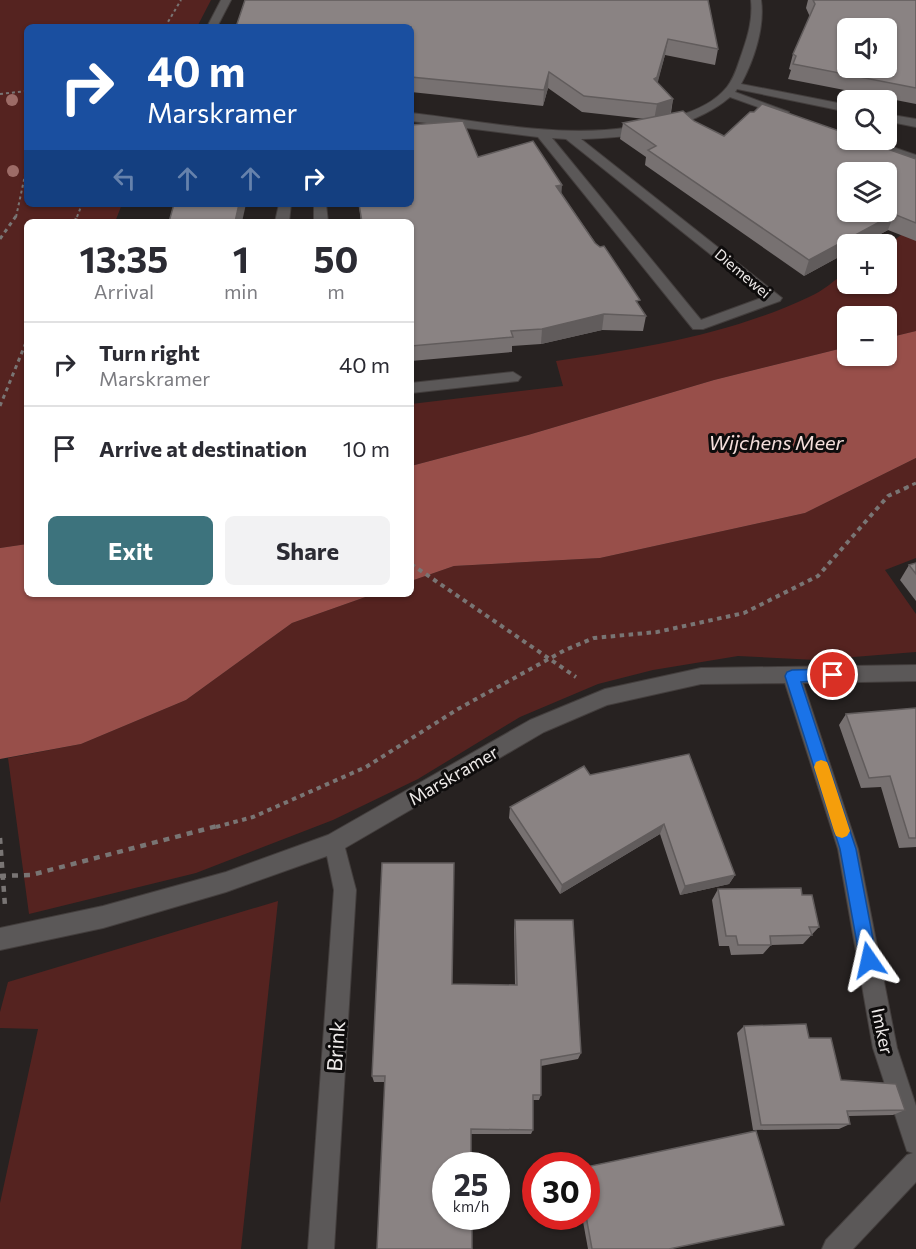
<!DOCTYPE html>
<meta charset="utf-8">
<style>
:root{--surface:#fff;--page:#f2f2f3;--text:#2b2b33;--muted:#7c7c81;--line:#e1e1e2;--accent:#3d737d}
body{margin:0;font-family:Commissioner,sans-serif;background:var(--page);color:var(--text);height:100vh;display:flex;flex-direction:column;font-size:22px;white-space:nowrap}
*{box-sizing:border-box;margin:0}
p{font-size:20px;color:var(--muted)}
.icon{flex:none;width:33px;height:33px;fill:none;stroke:currentColor;stroke-width:2;stroke-linecap:round;stroke-linejoin:round}
.map{position:relative;flex:1;overflow:hidden}
.drawer{position:absolute;left:24px;top:219px;width:390px;height:378px;display:flex;flex-direction:column;background:var(--surface);border-radius:9px;box-shadow:0 2px 4px #0004}
.drawer>*{flex:none}
.hud{position:absolute;left:24px;top:24px;width:390px;height:183px;border-radius:9px;box-shadow:0 2px 4px #0004;background:#1a4fa0;color:#fff;overflow:hidden}
.buttons{position:absolute;left:837px;top:18px;display:grid;gap:12px}
.buttons a{display:grid;place-items:center;width:60px;height:60px;border-radius:9px;background:var(--surface);box-shadow:0 2px 4px #0004;font-size:30px}
.speed{position:absolute;left:432px;top:1152px;display:flex;gap:12px;font-size:30px;font-weight:700;text-align:center}
.speed>*{display:grid;place-content:center;width:78px;height:78px;border-radius:50%;background:var(--surface);box-shadow:0 2px 4px #0004;line-height:1}
.speed small{font-size:15px;font-weight:400}
.speed .limit{border:9px solid #d22;background:#fff;color:#111}
.pin{position:absolute;display:grid;place-items:center;width:51px;height:51px;color:#fff;margin:-26px;border:3px solid #fff;border-radius:50%;box-shadow:0 2px 6px #0007}
.me{position:absolute;width:66px;margin:-33px;rotate:349deg;stroke-linejoin:round;filter:drop-shadow(0 0 4px #0008)}
.turn{display:flex;align-items:center;gap:21px;height:126px;padding:0 24px;font-size:27px}
.turn .icon{width:78px;height:78px;stroke-width:2.5}
.turn b{display:block;font-size:42px;line-height:51px}
.lanes{display:flex;align-items:center;height:57px;padding:0 24px;background:#0003;justify-content:center;gap:30px;direction:ltr}
.lanes .off{opacity:.35}
.eta{display:flex;justify-content:space-evenly;align-items:center;height:102px;text-align:center}
.eta b{font-size:36px;font-weight:700;line-height:42px}
.cta{display:flex;gap:12px;margin-top:auto;padding:12px 24px}
.cta a{flex:1;height:69px;border-radius:9px;background:var(--accent);color:#fff;font-size:24px;font-weight:700;line-height:69px;text-align:center}
.cta a+a{background:var(--page);color:var(--text)}
ul{padding:0;list-style:none}
li{display:flex;align-items:center;gap:18px;height:84px;padding:0 24px;border-top:2px solid var(--line)}
li div{flex:1}
li b{display:block;font-size:22px}
li em{font-style:normal}
.map>svg:first-child{display:block}
.green{fill:#552320}
.water{fill:#984f4a}
.lines{fill:none;stroke-linecap:round;stroke-linejoin:round}
.minor-casing{stroke:#433e3d;stroke-width:2}
.path-far3{stroke:#797574;stroke-width:2;stroke-dasharray:3 3;stroke-linecap:butt}
.path-far2{stroke:#797574;stroke-width:3;stroke-dasharray:4 4;stroke-linecap:butt}
.path-far1{stroke:#797574;stroke-width:4;stroke-dasharray:4.5 4.5;stroke-linecap:butt}
.path{stroke:#797574;stroke-width:4.5;stroke-dasharray:6 6;stroke-linecap:butt}
.minor{fill:#5b5858;fill-rule:evenodd}
.tree{fill:#9d6c67}
.wall{fill:#777171}
.shaded-wall{fill:#615c5c}
.building{fill:#8a8383;stroke:#615c5c;stroke-width:1.5;fill-rule:evenodd}
.route{fill:#1a73e8;stroke:#114b97;stroke-width:1.5}
.slow{fill:#f59e0b}
.labels{text-anchor:middle;dominant-baseline:central;stroke-width:6;stroke-linejoin:round;paint-order:stroke}
.far-street-label{font-size:15px;fill:#eeeae9;stroke:#0e0c0c}
.street-label{font-size:18px;fill:#eeeae9;stroke:#0e0c0c}
.water-label{font-size:20px;font-style:italic;fill:#f4dedb;stroke:#0e0c0c}
.near-street-label{font-size:21px;fill:#eeeae9;stroke:#0e0c0c}
</style>
<div class="map">
<svg width="916" height="1249" viewBox="0 0 916 1249">
<rect width="100%" height="100%" fill="#272221"/>
<g class="green">
<path d="M0,0H211L197,27H27V204H122L115,222H27V544L0,548Z"/>
<path d="M904,233L916,238V331L887,338L886,316H848L847,347L714,380L528,435L411,466V404L563,386L556,361C641,349 731,334 809,297C823,291 835,280 847,271L848,284H886L887,245Z"/>
<path d="M916,458V558L885,570L916,614V652L816,660L738,656L653,670L598,684L520,717L418,779L333,820L196,873L29,914L8,758L81,744L186,700L292,623L374,594H411V581L454,566L600,558L805,513Z"/>
<path d="M278,901L241,1249H0V1203L38,1029L0,1028V1012L8,982Z"/>
</g>
<g class="water">
<path d="M916,331V458L805,513L600,558L454,566L411,581V466L528,435L714,380L847,347L848,356H886L887,338Z"/>
<path d="M27,544V594H374L292,623L186,700L81,744L0,759V548Z"/>
</g>
<g class="lines">
<g class="minor-casing">
<g id="minor">
<path d="M221,0H231L217,27H207Z"/>
<path d="M751,0H761C765,27 754,60 741,84L848,105V112L737,89L735,92L789,112L783,116L730,97C691,130 630,138 581,139L782,298L780,301L703,329H693L538,137L411,121V113C500,123 589,146 677,116C695,111 715,102 727,87C735,77 738,64 742,53C748,36 753,19 751,0ZM552,138L566,139L764,297L701,320Z"/>
<path d="M886,114L916,119V127L886,121Z"/>
<path d="M856,140H872L916,155V163Z"/>
<path d="M279,204H291L289,222H275Z"/>
<path d="M314,204H326L328,222H314Z"/>
<path d="M513,372L521,377L518,381L411,393V383Z"/>
<path d="M916,665V681L803,683L858,849L897,1048L916,1106V1182L853,1249H822L826,1240L907,1155L913,1153L907,1151L904,1142L873,1048L838,849L785,683L701,684L607,705L544,732L345,848L356,890L334,1249H308L334,890L327,856L226,892L103,928L0,950V928L103,906L226,872L328,835L530,720L605,689L701,668Z"/>
</g>
</g>
<g class="path-far3">
<path d="M165,27L181,0"/>
<path d="M0,94L27,91"/>
<path d="M16,217L27,166"/>
<path d="M77,217L82,204"/>
</g>
<g class="path-far2">
<path d="M75,222L77,216"/>
<path d="M0,239L16,216"/>
<path d="M0,406L27,340"/>
<path d="M905,488L916,483"/>
</g>
<g class="path-far1">
<path d="M411,564L576,677"/>
<path d="M216,827L253,817L366,767L458,709L565,650L594,638L657,632L744,613L818,576L888,496L908,487"/>
</g>
<g class="path">
<path d="M0,838L5,906"/>
<path d="M0,876L31,875L221,825"/>
</g>
<use href="#minor" class="minor"/>
</g>
<g class="tree">
<circle cx="12" cy="100" r="6"/>
<circle cx="13" cy="171" r="6"/>
</g>
<g class="wall">
<path d="M708,0L718,49L715,65L665,55L657,83L673,99L671,113L694,121L724,136L916,159V241L888,230L804,276L645,165L646,157L620,139L623,123L645,119L582,112L548,88L543,106L411,92V27Z"/>
<path d="M808,0H916V104L788,79L791,70L789,69L793,54L810,17L806,8Z"/>
<path d="M478,157L561,193L646,316L643,331L602,330L541,344L512,346V352L411,361V222H361L359,204H411Z"/>
<path d="M916,563V601L900,580L909,565Z"/>
<path d="M916,708V847L899,848L881,787L861,788L839,725L846,714Z"/>
<path d="M689,754L735,875L729,884L680,895L660,834L560,894L509,818L510,807L590,775Z"/>
<path d="M718,889L802,895L819,927L803,944L771,945L763,954L731,955L729,946H719L712,900Z"/>
<path d="M515,920L581,1053L578,1059L541,1066V1095L539,1100H533V1130L531,1134H471L384,1082H374L372,1076L452,984L515,985L514,929Z"/>
<path d="M744,1026L809,1038L841,1080L905,1110L893,1115L849,1116L850,1124L839,1129L753,1130L737,1033Z"/>
<path d="M582,1216H586L671,1249H588Z"/>
</g>
<g class="shaded-wall">
<path d="M668,39L665,55L655,93L654,79Z"/>
<path d="M549,72L548,88L543,106L544,90Z"/>
<path d="M673,99L670,115L654,120L657,104Z"/>
<path d="M562,185L561,200L556,186Z"/>
<path d="M239,204H246L242,222H235Z"/>
<path d="M894,214L888,230L861,244H848V252L804,276L809,260Z"/>
<path d="M604,314L602,330L541,344L542,329Z"/>
<path d="M664,824L660,834L560,894L562,885Z"/>
<path d="M735,875L729,884L680,895L685,886Z"/>
</g>
<g class="building">
<path d="M245,0H708L718,49L668,39L657,77L654,79L673,99L657,104L584,96L549,72L544,90L411,77V27H236Z"/>
<path d="M813,0H916V88L793,64L796,56L793,54L815,4ZM848,28H886V68H848Z"/>
<path d="M762,104L848,134V140H862L916,159V223L894,214L809,260L648,150L656,146L623,123L683,111L694,121L724,136L750,112H754ZM848,172H886V212H848Z"/>
<path d="M463,121L478,157L533,141L562,185L556,186L595,243L600,247L604,246L640,300L636,301L646,316L604,314L542,329L511,331L513,337L411,346V222H362L359,204H411V125Z"/>
<path d="M174,204H239L235,222H169Z"/>
<path d="M916,563V574L909,565Z"/>
<path d="M916,708V838H909L890,776L869,778L846,714Z"/>
<path d="M689,754L735,875L685,886L664,824L562,885L510,807L584,766L590,775Z"/>
<path d="M382,863H454L452,984L517,985L515,920H573L581,1053L541,1060V1095H533V1130L471,1129V1166H446V1216H472V1249H377L385,1076H372Z"/>
<path d="M801,888L802,895H812L819,927H809L812,935L770,936L771,945H738L736,936H726L718,889Z"/>
<path d="M806,1024L809,1038H831L841,1080L896,1084L905,1110L847,1111L850,1124L761,1125L744,1026Z"/>
<path d="M756,1131L784,1225L669,1249H592L586,1216V1167Z"/>
</g>
<path class="route" d="M833,669L838,671L840,675L838,679L801,682L856,849L877,960L875,966L869,968L863,966L860,960L840,849L785,676L787,672L792,670Z"/>
<path class="slow" d="M821,760L827,762L829,767L850,831L847,836L842,838L836,836L834,831L814,767L816,762Z"/>
<g class="labels">
<g class="far-street-label">
<text transform="translate(743 273) rotate(40)">Diemewei</text>
</g>
<g class="street-label">
<text transform="translate(453 775) rotate(-30)">Marskramer</text>
<text transform="translate(883 1031) rotate(78)">Imker</text>
</g>
<g class="water-label">
<text x="776" y="442">Wijchens Meer</text>
</g>
<g class="near-street-label">
<text transform="translate(335 1046) rotate(-86)">Brink</text>
</g>
</g>
</svg>
<div class="buttons">
<a><svg class="icon" aria-label="sound" viewBox="0 0 24 24"><path d="M4 9h4l5-4v14l-5-4H4zM17 9q2 3 0 6"/></svg></a>
<a><svg class="icon" aria-label="search" viewBox="0 0 24 24"><circle cx="10" cy="10" r="6"/><path d="M15 15l6 6"/></svg></a>
<a><svg class="icon" aria-label="layers" viewBox="0 0 24 24"><path d="M12 4l9 5-9 5-9-5zM3 14l9 5 9-5"/></svg></a>
<a>+</a>
<a>−</a>
</div>
<div class="speed"><div>25<small>km/h</small></div><div class="limit">30</div></div>
<div class="pin" style="left:833px;top:675px;background:#d93025"><svg class="icon" aria-label="arrive" viewBox="0 0 24 24"><path d="M6 21V4h12l-3 4 3 4H6"/></svg></div>
<svg class="me" style="left:869px;top:960px" viewBox="-20 -20 40 40"><path d="M0-17L14 15 0 8-14 15z" fill="#1a73e8" stroke="#fff" stroke-width="4"/></svg>
<div class="hud">
<div class="turn"><svg class="icon" aria-label="right" viewBox="0 0 24 24"><path d="M7 20v-9h11M14 6l5 5-5 5"/></svg><div><b>40 m</b>Marskramer</div></div>
<div class="lanes"><svg class="icon off" aria-label="left" viewBox="0 0 24 24"><path d="M17 20v-9H6M10 6l-5 5 5 5"/></svg><svg class="icon off" aria-label="ahead" viewBox="0 0 24 24"><path d="M12 20V5M6 11l6-6 6 6"/></svg><svg class="icon off" aria-label="ahead" viewBox="0 0 24 24"><path d="M12 20V5M6 11l6-6 6 6"/></svg><svg class="icon" aria-label="right" viewBox="0 0 24 24"><path d="M7 20v-9h11M14 6l5 5-5 5"/></svg></div>
</div>
<section class="drawer">
<div class="eta">
<div><b>13:35</b><p>Arrival</p></div>
<div><b>1</b><p>min</p></div>
<div><b>50</b><p>m</p></div>
</div>
<ul>
<li><svg class="icon" aria-label="right" viewBox="0 0 24 24"><path d="M7 20v-9h11M14 6l5 5-5 5"/></svg><div><b>Turn right</b><p>Marskramer</p></div><em>40 m</em></li>
<li><svg class="icon" aria-label="arrive" viewBox="0 0 24 24"><path d="M6 21V4h12l-3 4 3 4H6"/></svg><div><b>Arrive at destination</b></div><em>10 m</em></li>
</ul>
<div class="cta"><a>Exit</a><a>Share</a></div>
</section>
</div>
